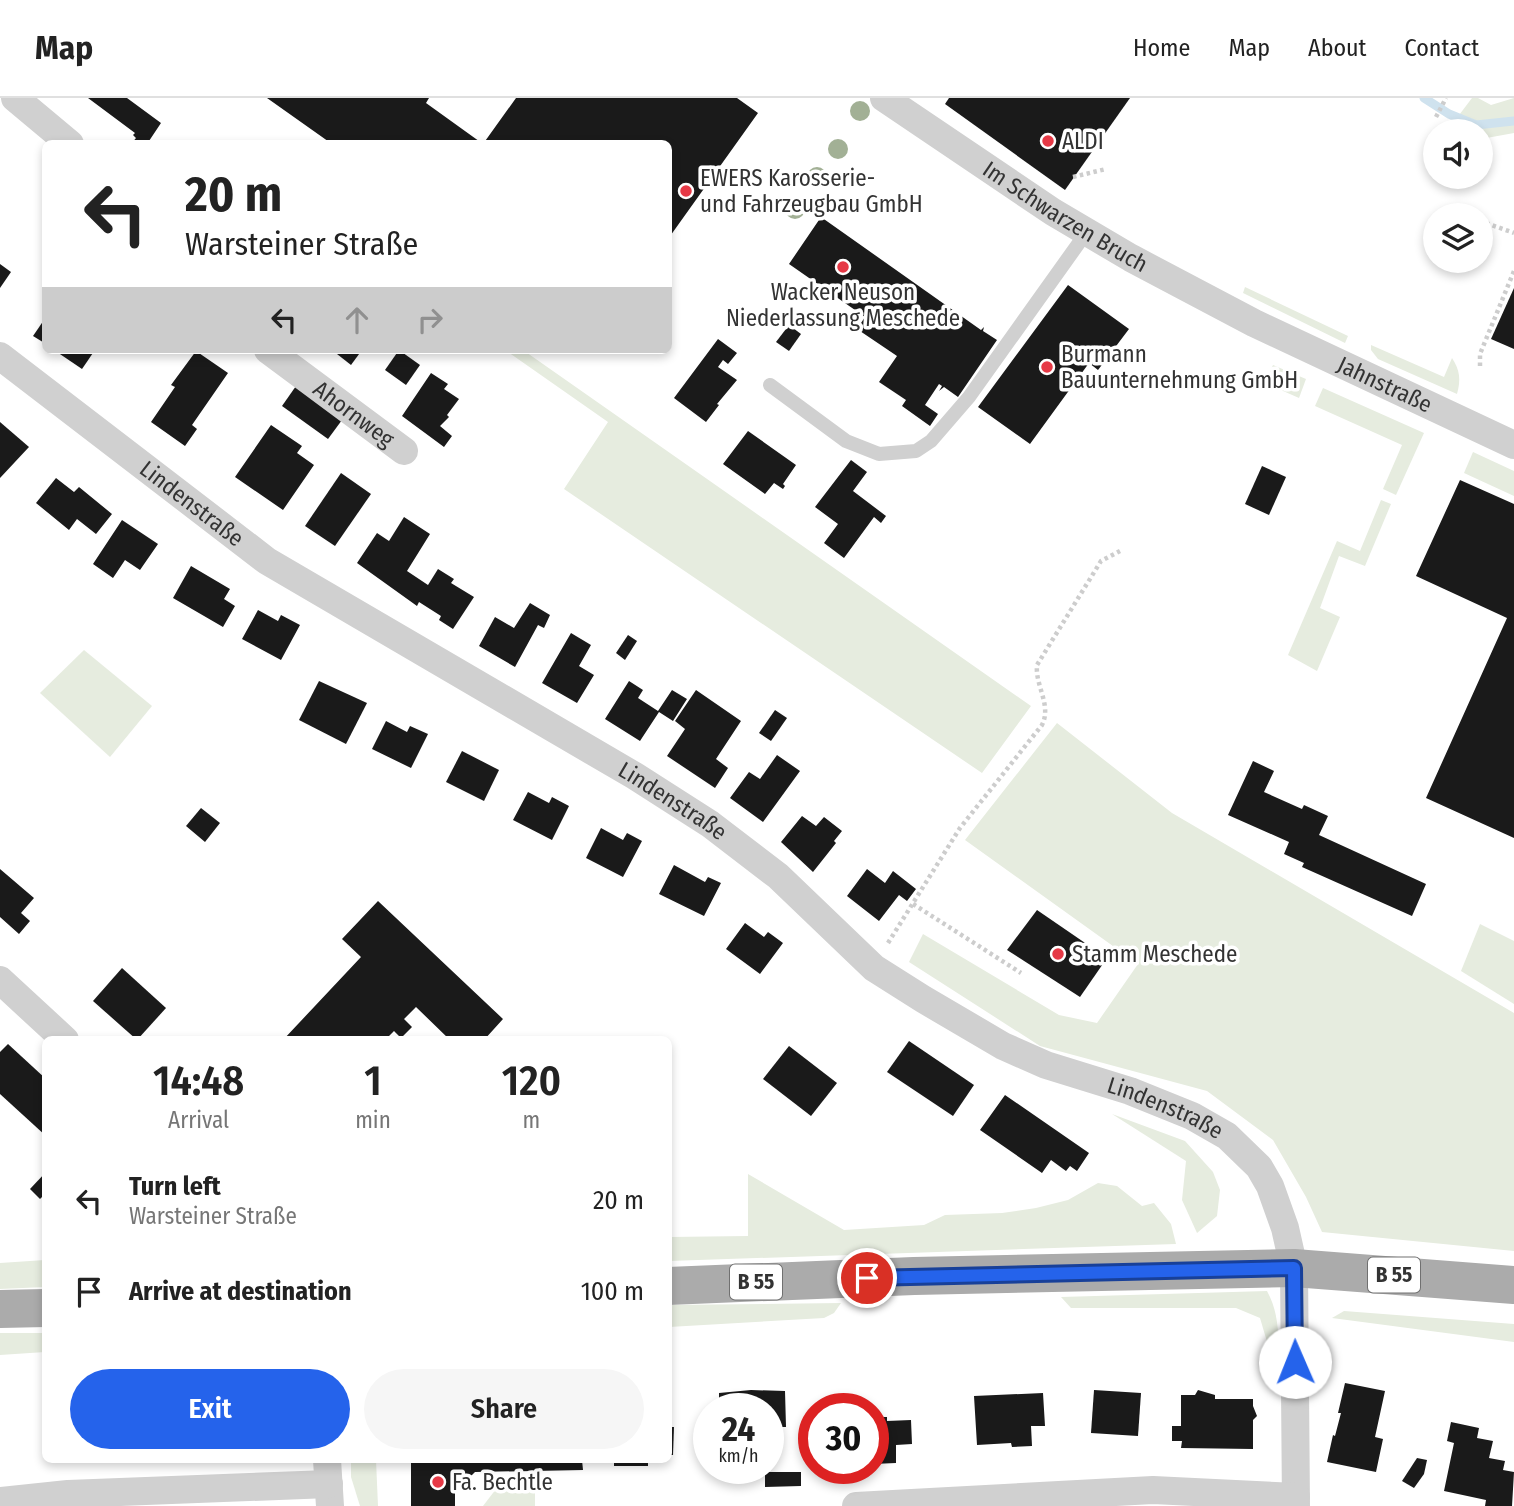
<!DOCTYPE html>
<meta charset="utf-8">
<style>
:root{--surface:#fff;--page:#f6f6f6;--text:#222;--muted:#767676;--line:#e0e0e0;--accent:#2563eb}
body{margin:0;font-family:"Fira Sans Condensed",sans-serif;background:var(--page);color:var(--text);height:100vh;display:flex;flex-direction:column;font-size:26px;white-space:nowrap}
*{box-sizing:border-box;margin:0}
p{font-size:23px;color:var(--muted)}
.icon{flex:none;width:38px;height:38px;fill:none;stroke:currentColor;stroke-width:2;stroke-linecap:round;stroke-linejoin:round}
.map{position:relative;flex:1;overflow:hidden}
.panel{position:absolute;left:42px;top:938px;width:630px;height:427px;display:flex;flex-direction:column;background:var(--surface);border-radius:10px;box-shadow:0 4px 10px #0003}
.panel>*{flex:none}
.hud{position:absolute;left:42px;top:42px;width:630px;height:214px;border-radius:10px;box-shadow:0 4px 10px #0003;background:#fff;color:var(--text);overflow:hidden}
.controls{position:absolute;left:1423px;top:21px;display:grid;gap:14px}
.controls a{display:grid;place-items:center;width:70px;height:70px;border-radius:50%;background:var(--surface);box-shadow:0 4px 10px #0003;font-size:35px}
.speed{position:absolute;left:693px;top:1295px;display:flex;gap:14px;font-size:35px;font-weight:700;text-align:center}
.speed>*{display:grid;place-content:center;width:91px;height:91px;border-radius:50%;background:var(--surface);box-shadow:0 4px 10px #0003;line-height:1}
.speed small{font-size:18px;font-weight:400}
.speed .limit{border:10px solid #d22;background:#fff;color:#111}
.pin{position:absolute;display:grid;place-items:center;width:60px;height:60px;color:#fff;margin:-30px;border:4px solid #fff;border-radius:50%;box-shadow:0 2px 7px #0007}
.me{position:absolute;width:77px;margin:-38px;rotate:359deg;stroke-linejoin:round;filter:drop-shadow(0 0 5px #0008)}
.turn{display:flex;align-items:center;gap:24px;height:147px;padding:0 28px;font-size:32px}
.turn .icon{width:91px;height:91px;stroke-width:2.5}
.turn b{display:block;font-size:49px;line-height:60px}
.lanes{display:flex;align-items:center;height:66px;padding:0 28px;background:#0003;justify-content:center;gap:35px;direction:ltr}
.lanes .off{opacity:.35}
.eta{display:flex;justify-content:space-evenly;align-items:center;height:119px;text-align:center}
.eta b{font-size:42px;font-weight:600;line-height:49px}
.cta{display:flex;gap:14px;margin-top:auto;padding:14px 28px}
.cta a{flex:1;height:80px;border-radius:42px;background:var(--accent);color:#fff;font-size:28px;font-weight:600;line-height:80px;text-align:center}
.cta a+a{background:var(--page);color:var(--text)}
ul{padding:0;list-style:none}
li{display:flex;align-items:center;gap:21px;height:91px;padding:0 28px}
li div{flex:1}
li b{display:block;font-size:26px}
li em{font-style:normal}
header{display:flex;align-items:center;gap:42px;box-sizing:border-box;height:98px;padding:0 35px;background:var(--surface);border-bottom:2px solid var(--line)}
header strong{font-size:33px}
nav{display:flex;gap:38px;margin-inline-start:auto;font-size:24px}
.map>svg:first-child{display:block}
.green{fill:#e6ecdf}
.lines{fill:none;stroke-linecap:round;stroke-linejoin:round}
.stream{stroke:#cfe2ee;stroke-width:9}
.building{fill:#1a1a1a}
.path{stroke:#cdcdcd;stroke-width:4.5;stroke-dasharray:3.5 3.5;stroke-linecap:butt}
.lane{stroke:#d0d0d0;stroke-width:14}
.street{stroke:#d0d0d0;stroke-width:28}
.primary{stroke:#ababab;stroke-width:38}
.tree{fill:#a2b095}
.route-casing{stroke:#184099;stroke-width:18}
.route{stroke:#2563eb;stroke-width:12}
.poi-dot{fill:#e63946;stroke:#fff;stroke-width:2.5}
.labels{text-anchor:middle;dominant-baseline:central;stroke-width:7;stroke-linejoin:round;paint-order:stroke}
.shield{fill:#fff;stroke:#707070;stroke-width:2}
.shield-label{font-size:21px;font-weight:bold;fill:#333}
.poi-label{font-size:23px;fill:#333;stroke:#fff;text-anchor:start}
.street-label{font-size:23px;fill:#333;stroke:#fff}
</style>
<header>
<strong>Map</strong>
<nav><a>Home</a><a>Map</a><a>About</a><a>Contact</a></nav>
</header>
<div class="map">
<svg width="1514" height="1408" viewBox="0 0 1514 1408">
<rect width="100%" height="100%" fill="#fff"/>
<g class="green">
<path d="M1472,0H1478L1491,7L1514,0V35L1481,41L1480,33H1447Z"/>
<path d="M1245,189L1348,238L1345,245L1243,195Z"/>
<path d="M1371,247L1444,279L1452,260C1460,272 1461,282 1457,296L1378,261L1371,252Z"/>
<path d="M505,252H523L1031,608L982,675L564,391L608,324Z"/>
<path d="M1273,267L1306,281L1299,300L1265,285Z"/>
<path d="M1323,290L1424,335L1396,397L1383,391L1402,347L1315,308Z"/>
<path d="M1473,354L1514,373V398L1464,375Z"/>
<path d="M1381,402L1391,406L1365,468L1339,458L1320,510L1340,519L1317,573L1288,557L1337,443L1360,453Z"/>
<path d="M84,552L152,608L110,659L40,595Z"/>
<path d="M1057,625L1172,715L1514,915V1153L1322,1134L1306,1099L1273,1042L1207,993L1040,948L909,864L923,836L1059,917L1097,925L1138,866L965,742Z"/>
<path d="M1480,826L1514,843V906L1461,873Z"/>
<path d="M1112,1016L1185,1043L1213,1074L1220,1092L1217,1118L1197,1135L1182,1102L1186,1063Z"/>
<path d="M748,1076L844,1132L924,1127L945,1117L1002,1115L1036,1110L1068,1102L1098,1085L1117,1088L1142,1108L1154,1105L1171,1126L1176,1146L669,1163V1139L748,1138Z"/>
<path d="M45,1162V1189L0,1191V1165Z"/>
<path d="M1267,1193C1277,1211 1278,1229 1279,1248L1270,1254L1260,1220L1236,1210H1071L1061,1199Z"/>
<path d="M841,1205L834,1215L824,1220L669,1229L668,1207Z"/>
<path d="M1344,1213L1514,1226V1244L1332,1220Z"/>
<path d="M0,1235H43L45,1254L0,1257Z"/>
<path d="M351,1362H376L378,1408H360L351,1379Z"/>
<path d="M535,1390V1408H483L496,1391Z"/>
</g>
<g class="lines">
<path class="stream" d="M1424,0L1449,16L1476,27L1514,23"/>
</g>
<g class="building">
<path d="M88,0H127L161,25L147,46H131L136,40L133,37L135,35Z"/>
<path d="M267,0H429L426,5L483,46H332Z"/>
<path d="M516,0H737L758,15L668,141V46H483Z"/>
<path d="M949,0H1130L1065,92L945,6Z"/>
<path d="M821,119L981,232L984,229L983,233L997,242L958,299L944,289L939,293L942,288L939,286L925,307L938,316L930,328L902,308L906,302L879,284L897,258L857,231L865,219L789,166Z"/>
<path d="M0,166L11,174L0,190Z"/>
<path d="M1068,187L1129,231L1098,272L1089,265L1030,346L978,309Z"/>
<path d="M1514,190V251L1491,241Z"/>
<path d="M46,219V246L33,238Z"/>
<path d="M789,227L801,236L789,253L776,244Z"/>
<path d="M718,241L737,255L728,266L723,262L718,269L737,282L717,306L719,307L706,324L674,300Z"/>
<path d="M54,252H95L82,271Z"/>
<path d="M340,252H362L351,267L337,256Z"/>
<path d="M399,252L420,267L406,287L385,272Z"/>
<path d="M196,253L228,275L192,327L197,331L185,348L151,324L175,289L171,287Z"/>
<path d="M431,275L448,286L444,291L459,301L447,317L449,319L440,328L452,338L444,349L402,318Z"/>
<path d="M296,288L342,322L328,341L282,308Z"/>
<path d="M0,324L29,349L0,380Z"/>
<path d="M271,327L302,348L297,355L314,367L283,412L235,379Z"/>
<path d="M748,333L796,367L783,386L785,388L783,391L774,385L765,396L723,366Z"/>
<path d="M851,362L867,374L853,393L886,418L881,425L874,419L844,460L824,445L838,426L815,409Z"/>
<path d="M1262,368L1286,379L1269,417L1245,406Z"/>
<path d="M341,375L371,396L335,448L305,428Z"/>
<path d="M56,380L74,394L79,389L112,416L96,436L77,421L69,432L36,405Z"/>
<path d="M1460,382L1514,406V740L1426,700L1507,520L1416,478Z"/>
<path d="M404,419L430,436L407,473L428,487L438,471L454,481L451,485L474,499L453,531L439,522L441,518L419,504L417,508L357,465L377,435L389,443Z"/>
<path d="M122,422L158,446L140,472L125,462L113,480L93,466Z"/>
<path d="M191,468L230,491L224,501L235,508L223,529L173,500Z"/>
<path d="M530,505L550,517L544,530L538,527L515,569L479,548L495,519L514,530Z"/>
<path d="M258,512L278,523L281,517L300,527L281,562L242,541Z"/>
<path d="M571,535L591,547L579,568L594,577L577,605L542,585Z"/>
<path d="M628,537L637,543L625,562L616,555Z"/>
<path d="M319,583L367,605L346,646L299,622Z"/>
<path d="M629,583L643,592L638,600L658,613L672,592L687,601L673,623L659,614L640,643L605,621Z"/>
<path d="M696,592L741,623L716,661L728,670L715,690L667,658L685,631L675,623Z"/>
<path d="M775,612L787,620L771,643L759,635Z"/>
<path d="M386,623L407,634L410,628L428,636L411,670L372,651Z"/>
<path d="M462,653L499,672L484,703L446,684Z"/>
<path d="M777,657L800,673L763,724L730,700L749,674L760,681Z"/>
<path d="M1253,663L1274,673L1264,694L1302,711L1304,707L1328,718L1319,737L1426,786L1412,818L1302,769L1304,765L1284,756L1289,744L1228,717Z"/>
<path d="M528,694L549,705L552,699L569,708L552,742L513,722Z"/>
<path d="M201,710L220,725L205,744L186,728Z"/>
<path d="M802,718L816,728L824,719L842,733L834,743L836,745L813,774L781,744Z"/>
<path d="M601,730L623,742L627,735L642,743L623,779L586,760Z"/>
<path d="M674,767L705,784L708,779L721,785L704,818L659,796Z"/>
<path d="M0,771L34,800L21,815L30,823L19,836L0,819Z"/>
<path d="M867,771L885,785L893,773L916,791L907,803L899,797L879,823L847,798Z"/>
<path d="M378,803L503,921L484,942H450L416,909L404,921L412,929L401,940L394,933L385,942H283L361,859L342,841Z"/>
<path d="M1037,812L1107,860L1080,899L1007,852Z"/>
<path d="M745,825L764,839L768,834L783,845L760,876L726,851Z"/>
<path d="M122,870L166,910L137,942L93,903Z"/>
<path d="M909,943L974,987L953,1018L887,974Z"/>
<path d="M8,946L46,981V1038L0,996V954Z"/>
<path d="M789,948L837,985L811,1018L763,981Z"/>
<path d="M1005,997L1089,1055L1077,1073L1070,1068L1066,1073L1051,1062L1042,1075L980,1032Z"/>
<path d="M46,1074V1095L40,1101L30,1091Z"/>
<path d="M1345,1285L1385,1293L1375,1339L1383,1341L1376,1374L1327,1364L1333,1337L1335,1338L1341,1315H1338Z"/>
<path d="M751,1292L785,1293L786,1329H775V1332H768V1311H719V1295Z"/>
<path d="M1094,1292L1141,1295L1138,1338L1091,1335Z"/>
<path d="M1198,1292L1215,1297V1301H1253V1308L1257,1318L1253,1322V1351L1181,1350L1182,1343H1172V1328H1181V1297H1195Z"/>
<path d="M1043,1295L1045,1328H1031L1032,1348L1012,1349L1011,1345L977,1347L974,1298Z"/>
<path d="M873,1319H887V1323L911,1322L912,1346L896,1347V1365L873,1366Z"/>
<path d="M1451,1324L1479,1330L1477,1340L1493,1343L1489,1360L1505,1363L1503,1372L1514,1374L1512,1408H1485L1486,1402L1444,1393L1454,1345L1447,1343Z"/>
<path d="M668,1329H674L673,1357H668Z"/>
<path d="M1417,1360L1427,1362L1424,1376L1414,1390L1402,1383Z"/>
<path d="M411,1362H582L583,1372L475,1374L455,1394V1408H411Z"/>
<rect x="614" y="1362" width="34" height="6"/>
<path d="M765,1374H801V1388L765,1389Z"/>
</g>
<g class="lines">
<g class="path">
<path d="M1436,19L1446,0"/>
<path d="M1073,79L1106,71"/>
<path d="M1486,125L1514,135"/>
<path d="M1480,268V256L1514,173"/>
<path d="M913,806L1021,875"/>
<path d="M888,845L960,730L1042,627C1052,607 1035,588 1037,567L1101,463L1120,453"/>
</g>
<path class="lane" d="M770,287L846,343L879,356L916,353L931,343L969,299L1086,135"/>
<g class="street">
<path d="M15,0L70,46"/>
<path id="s1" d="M884,0L1053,114L1131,160L1254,225L1514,347"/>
<path id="s2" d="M268,252L404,353"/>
<path id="s3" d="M0,258L267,463L635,678L710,726L778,778L874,870L923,901L1003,948L1046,967L1130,993L1192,1018L1227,1038L1259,1069L1270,1088L1285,1130L1294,1170L1296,1408"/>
<path d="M0,882L65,942"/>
<path d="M327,1362L330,1408"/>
<path d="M0,1403L68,1396L329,1386"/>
<path d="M856,1408L1153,1392L1296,1399"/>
</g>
<g class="primary">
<path d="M668,1188L914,1178L1294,1170L1514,1187"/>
<path d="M0,1211L46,1210"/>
</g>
</g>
<g class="tree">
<circle cx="860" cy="13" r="10"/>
<circle cx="838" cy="51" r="10"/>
<circle cx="817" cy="79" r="10"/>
<circle cx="795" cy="111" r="10"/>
</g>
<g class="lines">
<g class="route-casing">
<path id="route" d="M867,1180L1294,1170L1295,1264"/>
</g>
<use href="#route" class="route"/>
</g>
<g class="poi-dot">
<circle cx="1048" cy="43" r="7"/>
<circle cx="686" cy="93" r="7"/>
<circle cx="843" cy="169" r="7"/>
<circle cx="1047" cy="269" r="7"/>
<circle cx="1058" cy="856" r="7"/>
<circle cx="438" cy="1384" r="7"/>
</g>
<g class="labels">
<g class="shield">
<rect x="1368" y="1159.5" width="52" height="35" rx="5"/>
<rect x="730" y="1166.5" width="52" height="35" rx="5"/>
</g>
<g class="shield-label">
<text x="1394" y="1177">B 55</text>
<text x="756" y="1184">B 55</text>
</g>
<g class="poi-label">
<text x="1062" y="43">ALDI</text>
<text x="700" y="80">EWERS Karosserie-<tspan x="700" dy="26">und Fahrzeugbau GmbH</tspan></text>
<text x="843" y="194" text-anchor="middle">Wacker Neuson<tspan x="843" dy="26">Niederlassung Meschede</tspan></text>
<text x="1061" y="256">Burmann<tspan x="1061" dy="26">Bauunternehmung GmbH</tspan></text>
<text x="1072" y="856">Stamm Meschede</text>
<text x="452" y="1384">Fa. Bechtle</text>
</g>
<g class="street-label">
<text stroke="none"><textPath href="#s1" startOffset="217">Im Schwarzen Bruch</textPath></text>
<text stroke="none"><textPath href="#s1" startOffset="578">Jahnstraße</textPath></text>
<text stroke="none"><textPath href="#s2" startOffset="107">Ahornweg</textPath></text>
<text stroke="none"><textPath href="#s3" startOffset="242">Lindenstraße</textPath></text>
<text stroke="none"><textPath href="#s3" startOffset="808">Lindenstraße</textPath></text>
<text stroke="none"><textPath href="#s3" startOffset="1395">Lindenstraße</textPath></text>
</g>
</g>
</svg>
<div class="controls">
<a><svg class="icon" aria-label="sound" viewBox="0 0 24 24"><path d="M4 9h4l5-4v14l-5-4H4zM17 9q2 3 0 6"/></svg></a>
<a><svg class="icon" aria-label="layers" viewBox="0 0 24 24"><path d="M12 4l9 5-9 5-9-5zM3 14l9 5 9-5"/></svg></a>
</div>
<div class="speed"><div>24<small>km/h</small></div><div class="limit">30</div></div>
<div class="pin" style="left:867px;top:1180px;background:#d93025"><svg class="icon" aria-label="arrive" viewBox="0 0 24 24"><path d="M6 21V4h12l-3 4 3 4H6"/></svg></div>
<svg class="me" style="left:1295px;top:1264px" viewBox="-20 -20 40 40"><circle r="19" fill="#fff"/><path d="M0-13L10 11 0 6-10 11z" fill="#2563eb"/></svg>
<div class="hud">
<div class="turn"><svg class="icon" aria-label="left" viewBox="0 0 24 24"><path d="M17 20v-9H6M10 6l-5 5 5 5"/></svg><div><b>20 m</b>Warsteiner Straße</div></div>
<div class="lanes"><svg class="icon" aria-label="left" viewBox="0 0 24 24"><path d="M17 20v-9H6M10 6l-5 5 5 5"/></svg><svg class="icon off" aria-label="ahead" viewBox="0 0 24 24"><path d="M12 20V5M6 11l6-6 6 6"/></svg><svg class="icon off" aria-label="right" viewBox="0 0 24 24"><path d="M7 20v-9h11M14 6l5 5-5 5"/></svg></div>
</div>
<section class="panel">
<div class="eta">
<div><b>14:48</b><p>Arrival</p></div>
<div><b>1</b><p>min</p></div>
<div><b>120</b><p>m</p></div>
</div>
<ul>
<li><svg class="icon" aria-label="left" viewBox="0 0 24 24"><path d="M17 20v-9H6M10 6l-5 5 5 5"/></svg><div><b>Turn left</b><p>Warsteiner Straße</p></div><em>20 m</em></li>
<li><svg class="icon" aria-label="arrive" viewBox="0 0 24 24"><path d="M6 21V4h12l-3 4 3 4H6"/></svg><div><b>Arrive at destination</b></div><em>100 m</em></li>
</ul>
<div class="cta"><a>Exit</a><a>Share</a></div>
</section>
</div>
